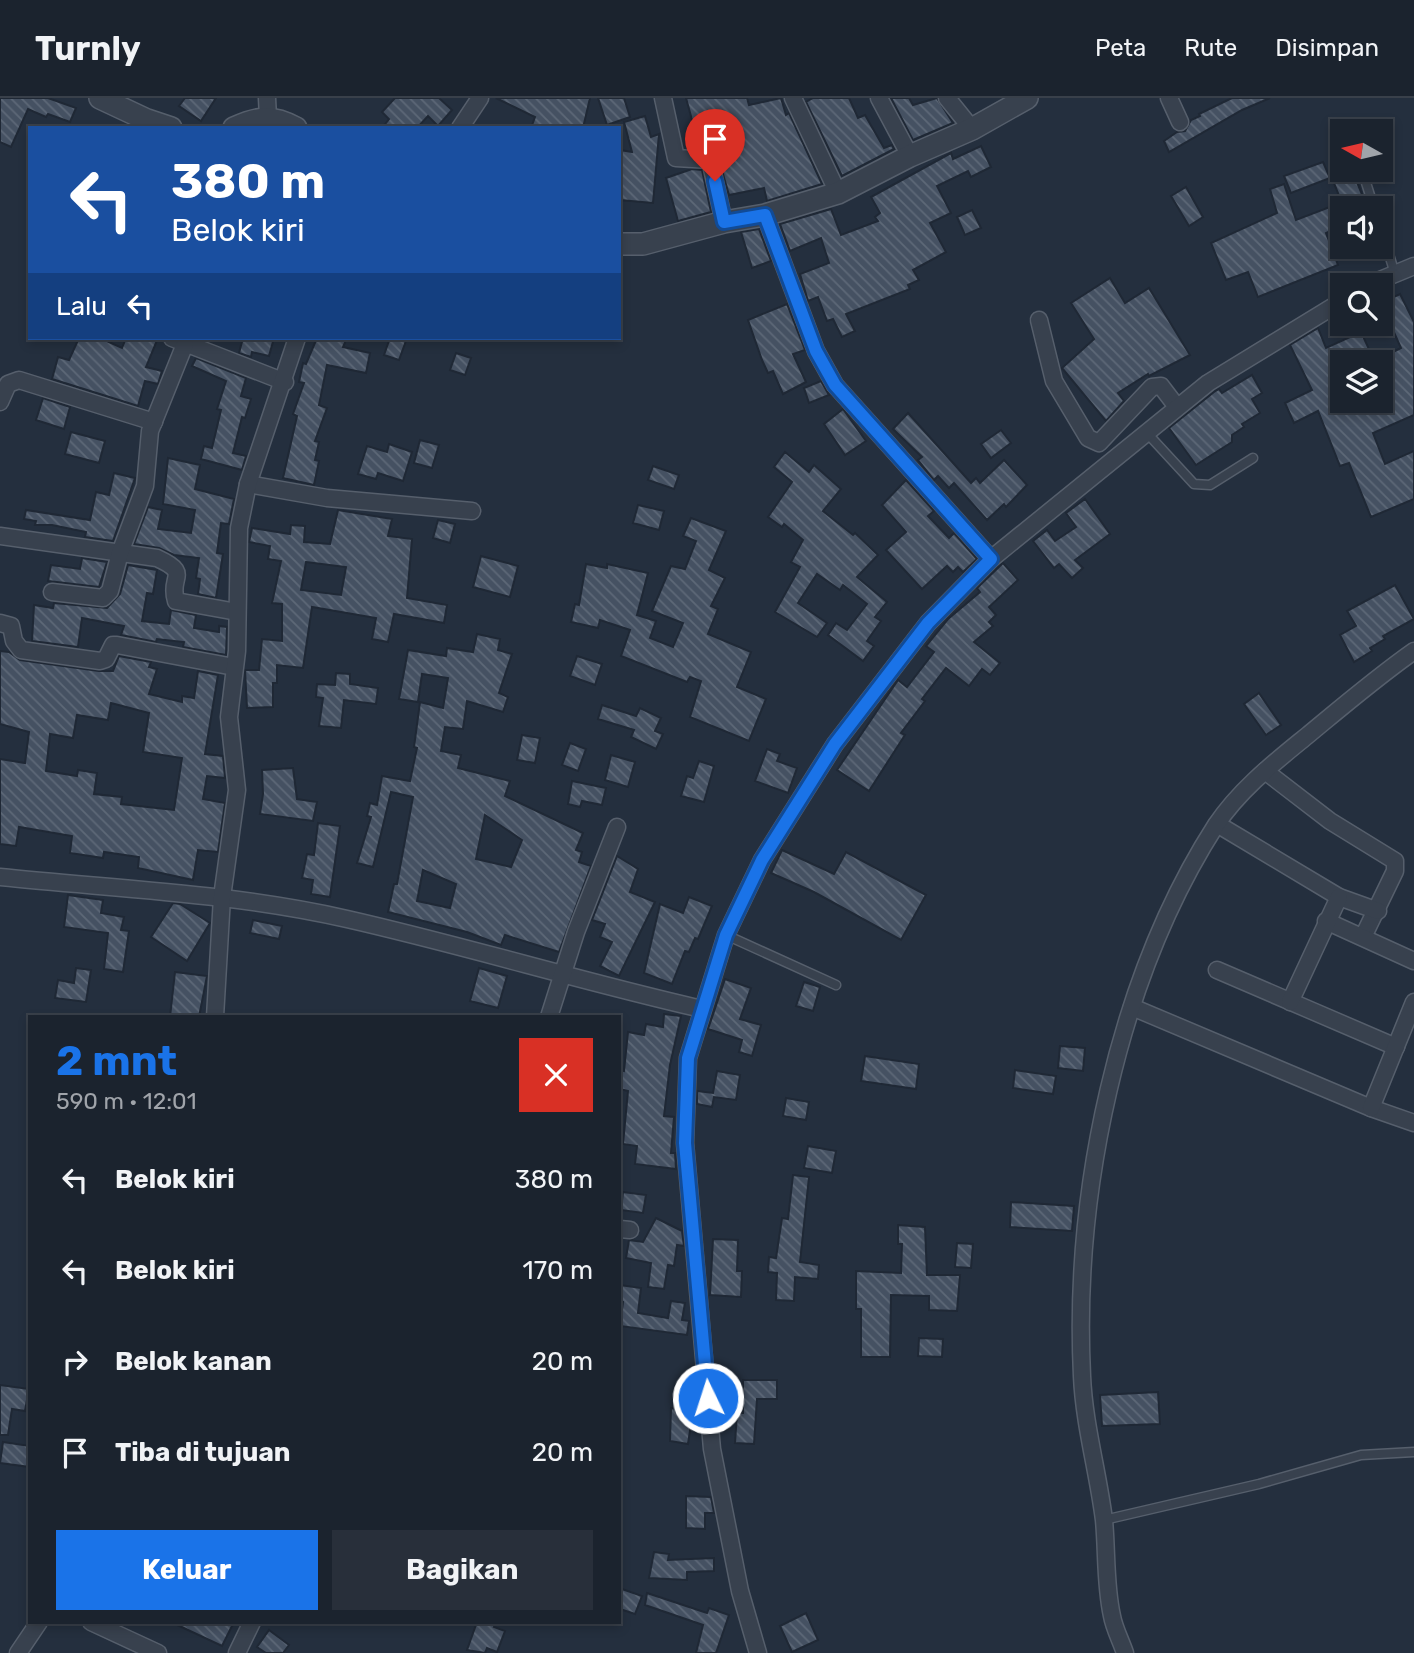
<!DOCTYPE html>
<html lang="id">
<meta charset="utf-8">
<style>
:root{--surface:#1b232e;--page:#282f3a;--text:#f1f3f6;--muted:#a0a4aa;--line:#39404a;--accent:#1a73e8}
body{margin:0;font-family:Rubik,sans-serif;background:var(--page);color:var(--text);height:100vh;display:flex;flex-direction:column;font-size:26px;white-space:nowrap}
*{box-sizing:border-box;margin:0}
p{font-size:23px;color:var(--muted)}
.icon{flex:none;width:38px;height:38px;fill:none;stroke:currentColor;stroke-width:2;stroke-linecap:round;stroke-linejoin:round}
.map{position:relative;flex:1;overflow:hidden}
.sheet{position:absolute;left:28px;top:917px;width:593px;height:609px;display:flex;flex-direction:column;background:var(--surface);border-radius:0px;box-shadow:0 4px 10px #0003,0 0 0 2px var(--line)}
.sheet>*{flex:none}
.top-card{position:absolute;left:28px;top:28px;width:593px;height:214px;border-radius:0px;box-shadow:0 4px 10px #0003,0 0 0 2px var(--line);background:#1a4fa0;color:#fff;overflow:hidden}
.needle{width:46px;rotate:278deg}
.fabs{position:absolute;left:1330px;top:21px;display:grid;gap:14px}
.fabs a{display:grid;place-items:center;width:63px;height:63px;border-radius:0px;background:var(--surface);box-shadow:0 4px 10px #0003,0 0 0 2px var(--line);font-size:35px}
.pin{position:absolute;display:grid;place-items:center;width:60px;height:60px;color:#fff;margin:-72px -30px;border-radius:50% 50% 50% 0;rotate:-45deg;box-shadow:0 0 7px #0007}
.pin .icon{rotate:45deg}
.me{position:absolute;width:77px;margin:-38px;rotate:356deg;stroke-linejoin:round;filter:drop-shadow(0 0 5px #0008)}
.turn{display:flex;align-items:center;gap:24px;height:147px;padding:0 28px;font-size:32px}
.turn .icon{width:91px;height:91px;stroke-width:2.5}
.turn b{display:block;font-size:49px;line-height:60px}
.then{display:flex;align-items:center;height:66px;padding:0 28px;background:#0003;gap:14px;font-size:26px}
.round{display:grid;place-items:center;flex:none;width:74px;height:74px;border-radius:0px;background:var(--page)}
.overview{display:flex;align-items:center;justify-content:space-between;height:119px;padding:0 28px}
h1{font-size:42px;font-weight:700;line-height:52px;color:var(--accent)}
.primary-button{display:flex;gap:14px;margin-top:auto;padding:14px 28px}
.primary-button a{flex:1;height:80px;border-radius:0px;background:var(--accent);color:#fff;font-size:28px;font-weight:700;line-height:80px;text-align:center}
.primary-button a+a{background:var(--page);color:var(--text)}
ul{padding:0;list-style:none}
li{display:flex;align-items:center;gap:21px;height:91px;padding:0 28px}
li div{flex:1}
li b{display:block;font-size:26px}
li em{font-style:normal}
header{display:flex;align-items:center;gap:42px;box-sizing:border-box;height:98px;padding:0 35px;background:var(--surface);border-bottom:2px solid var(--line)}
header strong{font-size:33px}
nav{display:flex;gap:38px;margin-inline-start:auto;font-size:24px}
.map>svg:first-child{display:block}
.building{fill:url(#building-back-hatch);stroke:#1f2835;stroke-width:2;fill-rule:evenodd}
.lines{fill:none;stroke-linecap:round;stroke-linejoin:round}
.service-casing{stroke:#565f6c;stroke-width:11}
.minor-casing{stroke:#565f6c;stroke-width:19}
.tertiary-casing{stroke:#565f6c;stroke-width:24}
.service{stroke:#38414e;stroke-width:8}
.minor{stroke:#38414e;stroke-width:16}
.tertiary{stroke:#38414e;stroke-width:21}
.route-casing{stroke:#114b97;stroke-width:18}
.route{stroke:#1a73e8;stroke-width:12}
</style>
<header>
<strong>Turnly</strong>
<nav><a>Peta</a><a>Rute</a><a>Disimpan</a></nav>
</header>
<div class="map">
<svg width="1414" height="1555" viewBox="0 0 1414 1555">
<defs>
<pattern id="building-back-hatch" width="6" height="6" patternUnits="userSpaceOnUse" patternTransform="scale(1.75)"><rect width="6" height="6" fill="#455162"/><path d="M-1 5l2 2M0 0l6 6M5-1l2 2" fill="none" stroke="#5d6877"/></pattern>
</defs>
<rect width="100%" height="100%" fill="#242f3e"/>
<g class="building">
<path d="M0,0H48L76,10L70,24L48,16L46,19L28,11L11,49L0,44Z"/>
<path d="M185,0H216L201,23L179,8Z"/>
<path d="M395,0H439L452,12L438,28L428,18L417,30H382L389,21L382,14Z"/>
<path d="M496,0H590L583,30H531L535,19Z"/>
<path d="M598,0H624L630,19L607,27Z"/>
<path d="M686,0H747L749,7L781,0L786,17L789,15L822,86L767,103L764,90L729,97L717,55L700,51Z"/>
<path d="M813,0H849L858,20L865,17L884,50L892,47L894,51L842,78L806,4Z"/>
<path d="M891,0H909L913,7L937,0L953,25L913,42Z"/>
<path d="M1232,0H1270L1242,12L1169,54L1164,43L1177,34L1185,33L1191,22L1200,18L1199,16Z"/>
<path d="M645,18L651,39L659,36L653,105L620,102V52L632,54L624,24Z"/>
<path d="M981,48L991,69L971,79L968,73L937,88L951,115L930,125L946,154L913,172L919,182L908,187L910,191L846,216L855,233L842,239L833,221L827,223L818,199L808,203L800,176L829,165L821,140L790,153L780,126L831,111L841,137L878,123L875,119L880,115L871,99L951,55L953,61Z"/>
<path d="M1323,64L1330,80L1291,95L1284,78Z"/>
<path d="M692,71L702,72L711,114L678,123L666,80Z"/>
<path d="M1354,77L1366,106L1344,110L1334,85Z"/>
<path d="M1284,86L1296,122L1335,107L1342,128L1326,135L1338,167L1258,199L1248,174L1226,182L1211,145L1277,115L1270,91Z"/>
<path d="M1186,89L1203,119L1189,128L1171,98Z"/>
<path d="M972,112L981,130L965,137L957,119Z"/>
<path d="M759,131L771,163L752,170L741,134Z"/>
<path d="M1110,180L1125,205L1149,190L1190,257L1149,278L1148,276L1118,295L1124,303L1106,323L1062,270L1094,241L1071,205Z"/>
<path d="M1400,196L1414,224V317L1373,335L1385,366L1414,353V401L1371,419L1349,365L1340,368L1318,313L1294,325L1285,305L1312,292L1290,247L1318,230L1326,250L1361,234L1375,264H1342V303H1381V260L1401,250L1381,205Z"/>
<path d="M787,206L805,252L793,256L806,284L783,296L773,273L768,275L762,262L748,222Z"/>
<path d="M79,240H100L122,250L126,240H158L146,269L162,273L158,286L145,283L138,308L52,281L58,259L69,262Z"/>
<path d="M243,240H274L269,258L252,254L251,259L239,255Z"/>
<path d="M317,240H347L343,249L370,255L366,275L327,267L319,307L327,310L315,343L319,344L315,362L319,363L314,387L283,380L297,318L293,316L304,285L299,284L303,265L306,266Z"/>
<path d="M390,240H407L399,262L384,257Z"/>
<path d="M456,255L471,260L465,277L450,272Z"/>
<path d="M196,260L246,280L241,298L251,301L245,320L242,319L233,355L246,358L242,372L201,361L204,348L212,350L221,312L217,311L226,283L192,268Z"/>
<path d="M1252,277L1262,295L1252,301L1260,315L1242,326L1244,329L1232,337V344L1196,367L1169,330L1214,294L1219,291L1222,295Z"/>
<path d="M821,283L829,297L809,305L804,290Z"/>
<path d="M43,300L70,309L64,331L36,322Z"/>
<path d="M843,311L866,343L845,357L824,326Z"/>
<path d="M908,315L971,385L976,380L980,385L1004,362L1027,387L1006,409L1004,406L987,422L954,385L949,390L938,378L934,382L918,362L922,359L893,331Z"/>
<path d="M1001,332L1011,345L991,360L981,346Z"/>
<path d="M71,334L105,343L99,365L65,356Z"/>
<path d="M420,342L439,347L432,370L414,365Z"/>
<path d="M389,346L412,354L403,383L378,375L376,381L358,376L367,348L387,354Z"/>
<path d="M785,354L809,374L814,367L841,391L823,413L853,437L855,435L878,457L857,479L887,504L875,519L881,523L867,543L874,548L863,563L828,537L836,525L847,532L867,506L843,487L840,492L817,476L798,505L827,525L817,539L775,514L800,469L791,464L803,442L784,426L782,429L768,419L792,384L774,369Z"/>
<path d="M168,360L200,367L195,391L234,401L229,426L221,425L217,455L223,456L216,500L198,496L200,481L196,480L199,460L174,457L159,450L134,446L148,409L162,412L158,431L191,435L195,412L163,406Z"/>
<path d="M653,368L679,377L674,391L648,382Z"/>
<path d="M114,375L135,380L113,443L85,439L86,434L52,427H35L36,423L24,421L26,412L90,422L96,394L109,397Z"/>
<path d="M906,382L934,413L928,418L949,440L954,435L977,461L963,474L958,469L953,474L947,468L922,491L886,452L906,434L882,407Z"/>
<path d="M1085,401L1110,436L1075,462L1083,470L1072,480L1059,466L1054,470L1033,443L1047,432L1055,443L1076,429L1066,415Z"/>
<path d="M638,407L664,413L659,432L633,425Z"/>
<path d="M338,412L392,421L388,438L412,441L407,500L447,507L444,525L394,516L388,544L372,541L376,520L312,509L303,570L277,567V585H273V609L247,610L245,572H259L262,541L282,543V506L272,505L281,463L268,461L270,448L249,444L252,430L290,436L291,427L305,428L304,444L330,446ZM306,464L346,469L341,497L301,492Z"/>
<path d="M691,420L726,433L709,472L725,480L711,508L718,511L708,536L751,554L737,589L766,601L749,643L690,619L701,583L690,579L687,584L621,558L630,532L600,522L598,530L571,524L575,506L579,507L586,466L607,470V466L648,475L637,517L656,523L650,540L673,549L683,525L652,513L671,468L685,471L696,443L683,438Z"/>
<path d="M438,422L455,426L450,445L433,440Z"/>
<path d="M481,458L518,468L510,499L473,489Z"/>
<path d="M82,460L107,464L99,489L48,483L51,467L80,471Z"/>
<path d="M1003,465L1018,482L989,509L996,517L989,524L993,528L974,544L1000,565L990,577L982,571L969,588L946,570L922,601L925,603L901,635L905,637L869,693L837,672L898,582L907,589L934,554L926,548L948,521L980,494L977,490Z"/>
<path d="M128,467L157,472L153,496L147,495L142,523L169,526L171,512L196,517L194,530L219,534V528L227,529L226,557L183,549L184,544L157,541L156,544L121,537L124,528L82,520L78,549L32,543L34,507L53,510L54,505L107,510L120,496Z"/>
<path d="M1395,487L1414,521L1383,538L1385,541L1370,550L1372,553L1354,564L1340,537L1356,528L1347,513Z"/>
<path d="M477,536L500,541L498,552L512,556L499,595L508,599L503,614L467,603L463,631L445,629L441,653L461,657L458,670L510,683L505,698L583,735L576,752L582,754L579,764L591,768L559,854L505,837L501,847L467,834L388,814L394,786H397L413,699L391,694L373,769L357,765L371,719L367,718L370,705L377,707L382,678L410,683L417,650L414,649L420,604L443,610L448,580L422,576L418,604L399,601L408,552L446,558L447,550L473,554ZM485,717L522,742L511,769L476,761ZM423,772L456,786L450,810L417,803Z"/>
<path d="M0,553L9,554L20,562L99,573H113L119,558L151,564L149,569L157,571L149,596L182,604V598L194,600L198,573L218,577L205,656L223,658L225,680L207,678L203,701L225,705L218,754L198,752L193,782L138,770L139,759L104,754L103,760L70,755L72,738L19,729L16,748L0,746V661L25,665L29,634L0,626ZM111,605L149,615L143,654L182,660L174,712L121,706L122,699L94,696L97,675L78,672L77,678L46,673L50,636L73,640L77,617L108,622Z"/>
<path d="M577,558L602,566L595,587L570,578Z"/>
<path d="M336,575L350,576V586L378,590L376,606L344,602L341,630L319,628L323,600L316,599L317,586L335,587Z"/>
<path d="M1259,595L1281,627L1266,637L1244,606Z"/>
<path d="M602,607L636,618L640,610L661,620L655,633L663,636L656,651L631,639L634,632L598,621Z"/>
<path d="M522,637L540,640L535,665L517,662Z"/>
<path d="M570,645L586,651L578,673L562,667Z"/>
<path d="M767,651L780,656L777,663L797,670L788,695L755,683Z"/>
<path d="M611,657L635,664L628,689L605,682Z"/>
<path d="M699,663L714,668L704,704L681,698L687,678L693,680Z"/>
<path d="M293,670L297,701L317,704L313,723L260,716L263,696L262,672Z"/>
<path d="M572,683L606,690L602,707L582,703L580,709L568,706Z"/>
<path d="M318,725L340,728L330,799L311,796L313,782L302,780L307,756L314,757Z"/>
<path d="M782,752L834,776L846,754L926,797L901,842L814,794L771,775Z"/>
<path d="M617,758L638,771L630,794L655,804L619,878L600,868L612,844L600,839L605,826L592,822Z"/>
<path d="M68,797L103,802L101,815L124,819L121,832L129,833L123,874L104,871L108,835L64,829Z"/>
<path d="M689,799L712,808L698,841L695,840L689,854L685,853L672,886L644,875L660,806L683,815Z"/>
<path d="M173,805L180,806L210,825L187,863L151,839Z"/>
<path d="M253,822L282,828L279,841L250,835Z"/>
<path d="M76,870L91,872L86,904L55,900L58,882L74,885Z"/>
<path d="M479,870L507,878L498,910L470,903Z"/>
<path d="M175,874L207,878L199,919H170Z"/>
<path d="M725,881L751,890L740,921L761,927L752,958L739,954L742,942L708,931Z"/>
<path d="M804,884L820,889L813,913L796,908Z"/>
<path d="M664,916L681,918L670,967L664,1018L674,1019L671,1055H675L676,1071L635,1066L637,1048L623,1046L628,993L620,991V972L624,973L628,934L644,937L646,926L663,929Z"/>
<path d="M1060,948L1085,950L1083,973L1058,970Z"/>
<path d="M865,958L919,966L916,991L861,983Z"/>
<path d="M1015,972L1056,978L1053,996L1013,990Z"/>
<path d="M717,973L740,977L736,1002L714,999L712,1009L697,1006V993L713,995Z"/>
<path d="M786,1000L809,1004L806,1022L783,1018Z"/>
<path d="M808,1048L836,1053L832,1075L804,1070Z"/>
<path d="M793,1077L809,1079L800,1164L819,1167L818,1181L795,1179L794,1203L776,1202L777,1175L768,1174L769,1159L776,1160L782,1120L788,1121Z"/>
<path d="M623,1094L646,1097L643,1115L621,1112Z"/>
<path d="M1011,1104L1074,1108L1072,1133L1010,1129Z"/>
<path d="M656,1120L682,1133L684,1148L677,1147L674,1168L668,1167L664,1191L648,1189L651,1165L626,1160L629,1142L643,1144Z"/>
<path d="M898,1127L925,1129L927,1177H960L957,1213L929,1212V1198L891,1197L890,1259H861V1211H856V1173L901,1175L902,1146H898Z"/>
<path d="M713,1141L738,1142L737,1173H742L741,1199L710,1197Z"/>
<path d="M957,1145L973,1146L971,1170L955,1169Z"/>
<path d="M620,1187L641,1190L638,1215L668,1220L671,1203L685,1205L682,1222L689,1223L687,1237L620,1228L623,1204L620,1203Z"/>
<path d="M919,1240L943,1241L942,1259L918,1258Z"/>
<path d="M743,1282H777V1301H757L754,1346L735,1345L737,1315H743Z"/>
<path d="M0,1287L29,1291L25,1313L12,1311L8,1337H0Z"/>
<path d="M1158,1294L1160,1326L1102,1328L1100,1297Z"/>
<path d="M671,1310L693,1313L688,1346L670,1343Z"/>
<path d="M3,1344L30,1348V1369L0,1365Z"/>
<path d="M686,1398L711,1399L714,1415H705V1431L686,1430Z"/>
<path d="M654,1454L669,1456L668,1462L714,1460V1473L687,1474V1482L649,1480Z"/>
<path d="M622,1491L642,1498L635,1516L620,1511Z"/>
<path d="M647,1495L707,1515L709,1510L729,1517L716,1555H696L703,1527L645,1507Z"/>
<path d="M806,1515L818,1542L792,1554L780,1528Z"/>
<path d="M171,1524H234L222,1548Z"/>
<path d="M477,1524H496L494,1529L505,1533L497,1554L487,1550L485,1555L467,1552Z"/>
<path d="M269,1532L289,1547L283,1555H266L257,1549Z"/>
</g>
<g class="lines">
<g class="service-casing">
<g id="service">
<path d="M1362,72L1374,110"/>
<path d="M1381,130L1395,176"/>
<path d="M1146,334L1194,386L1210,387L1253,360"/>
<path d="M726,837L836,887"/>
<path d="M1104,1422L1259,1386L1361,1357L1414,1354"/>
</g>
</g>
<g class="minor-casing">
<g id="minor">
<path d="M267,0L268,20"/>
<path d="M663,0L676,60L710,62L724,124"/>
<path d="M793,0L838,95"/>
<path d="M879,0L910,58"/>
<path d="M947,0L972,31"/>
<path d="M1169,0L1180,24"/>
<path d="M460,30L480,0"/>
<path d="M765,117L816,253L835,287L991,461"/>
<path d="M1368,187L1414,168"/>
<path d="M1039,222L1054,283L1088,340L1099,345L1152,289L1161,288L1177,309"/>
<path d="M172,240L285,284"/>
<path d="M0,304L8,286L19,282L154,324"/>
<path d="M248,386L327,400L472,413"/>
<path d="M0,438L157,460C192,476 168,478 176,503L237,514"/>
<path d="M52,494L103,500L110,493L120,455L145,388L150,333L185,246"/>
<path d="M0,525L11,528L14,543L21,552L100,563L106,561L113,547H117L234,569"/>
<path d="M1265,673L1330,723L1395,763V773L1363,839"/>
<path d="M1217,726L1339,799L1378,813"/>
<path d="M0,779C116,791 233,795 347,821C466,848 583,884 702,911"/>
<path d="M1326,823L1414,863"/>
<path d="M1217,872L1396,949"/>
<path d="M1290,904L1339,799"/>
<path d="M1132,909L1371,1010L1414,1025"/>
<path d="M215,919L222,799L237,692L229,619L237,553L239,430L248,386L297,240"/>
<path d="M549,919L576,834L617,729"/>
<path d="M1371,1010L1414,904"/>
<path d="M620,1131L630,1132"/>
<path d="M91,1524L158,1555"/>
<path d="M18,1555L39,1524"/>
<path d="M237,1555L252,1524"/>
<path d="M758,1555L740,1493L712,1351L685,1045L688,960L726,837L762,762L835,646L928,525L991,461L1208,285L1342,203"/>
<path d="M1125,1555C1121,1543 1114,1530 1112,1518C1105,1487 1107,1454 1104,1422C1098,1374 1084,1326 1082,1278C1073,1097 1117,881 1216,727C1240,691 1275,664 1308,637C1343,608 1377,579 1414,553"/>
</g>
</g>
<g class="tertiary-casing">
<g id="tertiary">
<path d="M100,0L147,22L171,30"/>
<path d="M234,30C258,19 272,17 296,30"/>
<path d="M620,146H643L724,124L765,117L838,95L910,58L972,31L1027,0"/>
</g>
</g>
<use href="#service" class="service"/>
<use href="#minor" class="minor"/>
<use href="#tertiary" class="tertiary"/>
</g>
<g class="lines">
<g class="route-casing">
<path id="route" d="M708,1300L685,1045L688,960L726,837L762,762L835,646L928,525L991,461L835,287L816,253L765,117L724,124L715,83"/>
</g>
<use href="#route" class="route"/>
</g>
</svg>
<div class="fabs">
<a><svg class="needle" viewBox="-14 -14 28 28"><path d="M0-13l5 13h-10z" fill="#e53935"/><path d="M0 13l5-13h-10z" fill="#a0a4aa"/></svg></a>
<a><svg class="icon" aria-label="sound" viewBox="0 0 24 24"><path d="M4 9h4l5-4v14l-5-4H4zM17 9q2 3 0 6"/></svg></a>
<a><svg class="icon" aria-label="search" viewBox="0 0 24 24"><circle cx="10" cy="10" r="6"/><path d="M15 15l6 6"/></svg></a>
<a><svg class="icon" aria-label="layers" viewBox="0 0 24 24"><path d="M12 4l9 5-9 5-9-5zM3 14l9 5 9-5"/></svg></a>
</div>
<div class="pin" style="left:715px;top:83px;background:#d93025"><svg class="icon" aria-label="arrive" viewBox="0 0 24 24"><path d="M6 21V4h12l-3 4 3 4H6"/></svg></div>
<svg class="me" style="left:708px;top:1300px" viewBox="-20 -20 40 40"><circle r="17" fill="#1a73e8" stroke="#fff" stroke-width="3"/><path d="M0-11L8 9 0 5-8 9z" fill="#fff"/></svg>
<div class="top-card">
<div class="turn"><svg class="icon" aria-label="left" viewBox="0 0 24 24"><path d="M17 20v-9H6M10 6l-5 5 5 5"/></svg><div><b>380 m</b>Belok kiri</div></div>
<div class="then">Lalu<svg class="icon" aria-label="left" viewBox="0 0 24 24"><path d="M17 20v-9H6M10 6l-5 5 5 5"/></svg></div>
</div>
<section class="sheet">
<div class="overview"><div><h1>2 mnt</h1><p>590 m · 12:01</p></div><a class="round" style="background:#d93025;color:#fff"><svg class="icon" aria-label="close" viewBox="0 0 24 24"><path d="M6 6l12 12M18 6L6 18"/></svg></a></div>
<ul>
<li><svg class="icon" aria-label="left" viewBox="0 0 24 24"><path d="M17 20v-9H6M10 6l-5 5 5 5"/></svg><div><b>Belok kiri</b></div><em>380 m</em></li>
<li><svg class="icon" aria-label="left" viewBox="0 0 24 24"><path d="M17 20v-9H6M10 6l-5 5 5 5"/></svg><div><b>Belok kiri</b></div><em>170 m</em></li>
<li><svg class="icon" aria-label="right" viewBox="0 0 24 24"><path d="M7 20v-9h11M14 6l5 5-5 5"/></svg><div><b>Belok kanan</b></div><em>20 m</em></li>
<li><svg class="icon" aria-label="arrive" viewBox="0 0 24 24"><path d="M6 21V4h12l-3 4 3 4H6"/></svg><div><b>Tiba di tujuan</b></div><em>20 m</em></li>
</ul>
<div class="primary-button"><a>Keluar</a><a>Bagikan</a></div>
</section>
</div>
